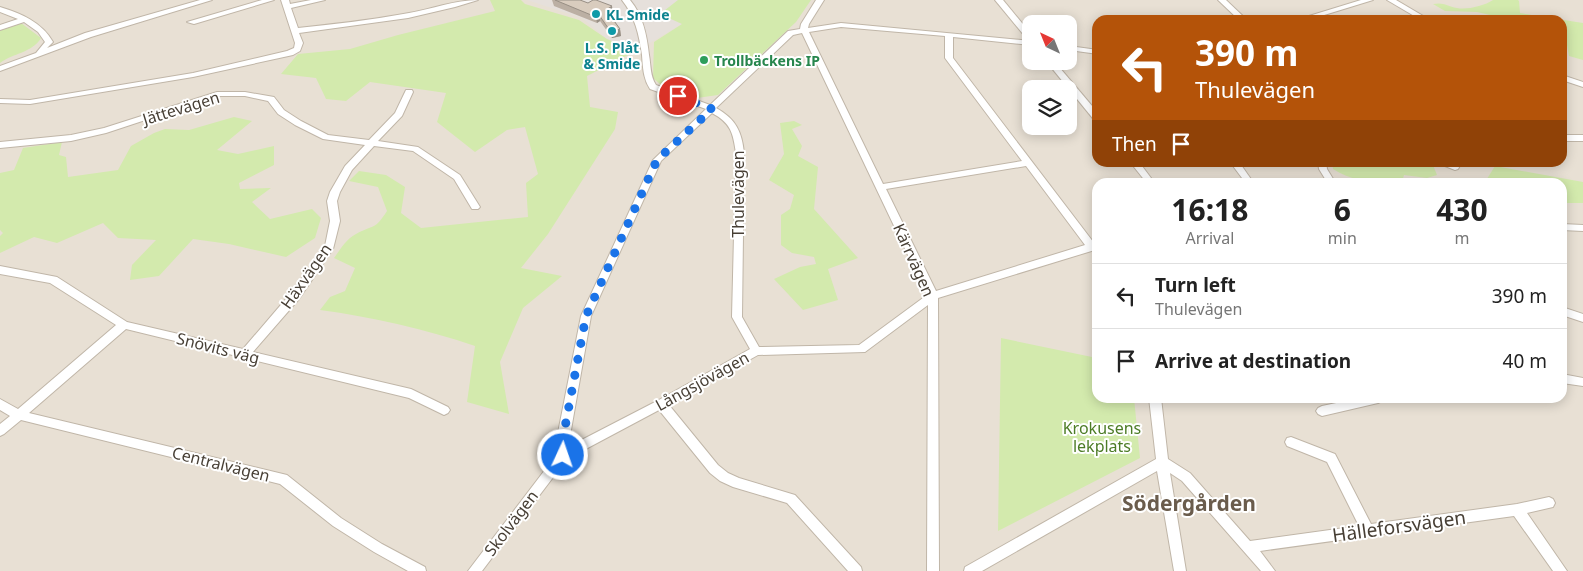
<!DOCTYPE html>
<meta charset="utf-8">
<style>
:root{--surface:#fff;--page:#f2f2f2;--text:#222;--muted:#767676;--line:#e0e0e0}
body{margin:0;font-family:"Noto Sans",sans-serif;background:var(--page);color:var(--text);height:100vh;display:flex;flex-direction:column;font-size:19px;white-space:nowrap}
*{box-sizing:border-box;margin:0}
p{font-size:16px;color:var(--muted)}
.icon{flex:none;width:28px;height:28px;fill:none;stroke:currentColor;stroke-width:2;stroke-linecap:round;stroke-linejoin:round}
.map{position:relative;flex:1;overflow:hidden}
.details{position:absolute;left:1092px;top:178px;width:475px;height:225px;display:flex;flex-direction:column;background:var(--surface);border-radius:15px;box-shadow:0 2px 12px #0003}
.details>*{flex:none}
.top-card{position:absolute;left:1092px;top:15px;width:475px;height:152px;border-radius:15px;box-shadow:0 2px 12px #0003;background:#b45309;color:#fff;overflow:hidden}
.needle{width:32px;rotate:317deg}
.buttons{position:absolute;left:1022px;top:15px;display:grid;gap:10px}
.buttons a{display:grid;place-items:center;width:55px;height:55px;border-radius:10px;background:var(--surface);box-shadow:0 2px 12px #0003;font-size:25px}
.pin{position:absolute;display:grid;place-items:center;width:42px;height:42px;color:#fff;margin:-21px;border:2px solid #fff;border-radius:50%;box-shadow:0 1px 5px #0007}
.me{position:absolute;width:55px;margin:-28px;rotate:3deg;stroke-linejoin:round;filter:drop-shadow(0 0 4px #0008)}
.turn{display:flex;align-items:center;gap:18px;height:105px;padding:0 20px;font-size:22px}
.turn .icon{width:65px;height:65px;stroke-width:2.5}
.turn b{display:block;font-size:35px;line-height:42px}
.then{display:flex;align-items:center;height:48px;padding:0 20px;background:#0003;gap:10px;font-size:19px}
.eta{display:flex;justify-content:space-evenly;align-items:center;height:85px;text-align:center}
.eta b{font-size:30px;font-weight:700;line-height:35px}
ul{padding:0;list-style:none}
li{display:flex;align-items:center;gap:15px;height:65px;padding:0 20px;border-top:1px solid var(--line)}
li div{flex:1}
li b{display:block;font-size:19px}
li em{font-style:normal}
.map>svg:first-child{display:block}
.residential{fill:#e8e0d4;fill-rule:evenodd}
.industrial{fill:#e6e0db}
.green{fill:#d3eaad}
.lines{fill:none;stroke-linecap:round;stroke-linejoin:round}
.minor-casing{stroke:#c0b6a8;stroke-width:2}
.minor{fill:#fff;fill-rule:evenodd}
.wall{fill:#bbafa3}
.shaded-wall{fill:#988f85}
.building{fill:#d9ccbe;stroke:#988f85}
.route{stroke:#1a73e8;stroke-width:9;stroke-dasharray:0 16.2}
.culture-dot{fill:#0f9aa8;stroke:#fff;stroke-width:2}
.leisure-dot{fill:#2e9e5b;stroke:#fff;stroke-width:2}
.labels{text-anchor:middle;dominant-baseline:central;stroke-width:4;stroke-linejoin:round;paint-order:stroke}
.far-culture-label{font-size:14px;font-weight:bold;fill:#0d838f;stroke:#fff;text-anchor:start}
.far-leisure-label{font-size:14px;font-weight:bold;fill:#27864d;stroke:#fff;text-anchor:start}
.street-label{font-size:16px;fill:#473f35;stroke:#fff}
.park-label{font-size:16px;fill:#4c7c26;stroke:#fff}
.near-street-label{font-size:19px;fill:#473f35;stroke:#fff}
.near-neighbourhood-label{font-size:21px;font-weight:bold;fill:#6a5c4c;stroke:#fff}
</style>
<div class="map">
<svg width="1583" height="571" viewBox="0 0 1583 571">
<rect width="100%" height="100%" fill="#f4efe6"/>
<path class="residential" d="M0,0H1583V571H0ZM1098,20H1562V162H1098ZM1031,24H1069V61H1031ZM1031,89H1069V126H1031ZM1098,182H1562V398H1098Z"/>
<path class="industrial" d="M527,0H678L661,14L682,24L636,51L607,39L582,18Z"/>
<g class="green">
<path d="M490,0H521L525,4L579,20L607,39L636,51L587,76L590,107L618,112L615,129L548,234L521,268L562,276L523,308L500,362L509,414L467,402L475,346C425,329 372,317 320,310L330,297L345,291L355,268L334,258C340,250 346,239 356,234C374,224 374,231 387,211L378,187L349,181L359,171L386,175L405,187L401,213L421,228L528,217L526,183L538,174L525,127L507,130L475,152L437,122L446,93L370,82L346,101L326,99L316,78L281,74L298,54L350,49L398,35L495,11Z"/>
<path d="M678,0H811L796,22L718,95L690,99L661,85L653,78L654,42L682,24L660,14Z"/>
<path d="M1493,0H1518L1519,1L1520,13L1583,23V60L1569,56L1567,45L1563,44L1562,20H1503V18L1477,12L1445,11L1433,4C1444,2 1447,6 1457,8C1467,10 1484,6 1493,0Z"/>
<path d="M21,23L41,38C32,53 13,53 0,63V29Z"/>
<path d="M234,117L252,121L217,150L238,154L274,146V165L239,183L240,189L271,188L252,202L270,219L312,209L321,218L315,238L286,257L229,244L193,239L159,276L130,280L132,265L156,240L118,238L103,223L57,243L34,237L0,253V236L3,233L0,230V173L14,170L23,148L62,142L59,155L66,157L68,177L118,170L131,146L154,133L165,129L189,130Z"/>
<path d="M794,121L802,125L792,129L802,146L798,156L818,167L814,209L858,258L828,269L838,300L803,310L774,279L800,267L816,264L814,257L792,253L781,245V215L790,209L794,195L769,180L784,154L780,123Z"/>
<path d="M1332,163H1424L1433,165L1437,175L1427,178L1404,175L1402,182C1377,183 1355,183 1333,169Z"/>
<path d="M1495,166L1583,182V203H1563L1562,182H1485Z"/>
<path d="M1001,338L1092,357L1094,380L1097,381L1098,398H1134L1140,458L998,531Z"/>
</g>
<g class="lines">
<g class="minor-casing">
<g id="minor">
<path d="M200,0H212L91,37L0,71V66L36,53L45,42L38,32L24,22L0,30V25L18,19L0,12V7C20,13 42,22 53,42L47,48L85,33Z"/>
<path d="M262,0H274L194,24L187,22Z"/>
<path d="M281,0H289L290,4L311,0H325L291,8L298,28C335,24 372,20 409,13C432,9 455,0 478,0L455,7L408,18L299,33L303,43L300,51L293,55L193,77L30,104L0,103V99L30,100L193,73L287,51L294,48L295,43Z"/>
<path d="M622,0H630C643,15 647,36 649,55C651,66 650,76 656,85L710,105L788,31L800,29L801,24L816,0H824L809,24L808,28L841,23L1031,41V45L953,37V58L1094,243L1098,242V249L938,298L939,571H927L928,305L865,352L758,355L669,405L718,465L728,473L739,478L795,495L861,567L862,571H848L787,503L733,487L720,481L710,473L659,410L567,459L482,571H468L557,454L556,443L581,316L653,160L706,109L650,89C643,78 643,68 642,55C639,35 635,16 622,0ZM841,27L945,36V58L1022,161L883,184L809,32ZM802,33L927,295L859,345L759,347L742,317L744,153C742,132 736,119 716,108L793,35ZM712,113C731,123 733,133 736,153L732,317L750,349L657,401L568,447L591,316L661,161ZM1026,166L1085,245L936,291L886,189Z"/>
<path d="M995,0H1003L1031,34V40H1028Z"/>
<path d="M1218,0H1226L1247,20H1239Z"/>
<path d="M1361,0H1373L1308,20H1296Z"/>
<path d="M1387,0H1396L1430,20H1421Z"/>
<path d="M1069,46L1098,50V54L1069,50Z"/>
<path d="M1046,61H1054L1098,113V121H1095Z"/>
<path d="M1562,75L1583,82V87L1562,80Z"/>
<path d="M406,90H412L413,92L402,116L378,141L418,147L460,175L480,207L478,209H472L454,179L413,151L374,146L352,170L340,192L337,201L340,221L333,249L299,299L253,352L411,389L448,407L450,410L448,413L444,415L440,413L409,398L126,329L29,413L287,475L341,518L382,544L425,567L426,571H408L374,552L333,526L280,484L21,420L4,434L0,436V424L10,416L0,410V399L18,409L116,325L50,283L0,274V266L57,277L127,322L243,349L291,293L325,246L330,221L327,201L330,192L345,166L365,145L323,139L295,125L278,114L268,101L245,96H218L106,133L71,141L0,148V142L71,135L104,128L217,92H245L274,97L284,110L301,121L328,135L369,140L395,113Z"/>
<rect x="1562" y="135" width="21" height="6"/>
<path d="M1130,162H1139L1154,182H1146Z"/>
<path d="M1230,162H1239L1253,182H1245Z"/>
<path d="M1318,162H1326L1327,169L1335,182H1327L1319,169Z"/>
<path d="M1435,162H1462L1458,169L1455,170Z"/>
<path d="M1562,224L1583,225V231L1562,230Z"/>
<path d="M1562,307L1583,314V322L1562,315Z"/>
<path d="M1562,374L1583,378V386L1562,383Z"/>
<path d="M1149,398H1161L1168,459L1190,473L1250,541L1359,526L1327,462L1287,446L1285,442L1287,438L1291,437L1335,454L1371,524L1517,504L1549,497L1553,499L1555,503L1553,507L1527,513L1567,571H1553L1514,516L1260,551L1275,571H1261L1182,481L1170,473L1186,571H1174L1157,471L982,571H964L965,567L1156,459Z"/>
<path d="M1360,398H1384L1382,401L1378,403L1322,416L1318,414L1316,411L1318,408L1322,406Z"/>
</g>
</g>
<use href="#minor" class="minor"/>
</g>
<path class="wall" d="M552,0H580L613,13L610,15L620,29L621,36L612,38L600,21L597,23L554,6Z"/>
<g class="shaded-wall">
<path d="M612,6L613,13L607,17L606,10Z"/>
<path d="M599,15L600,21L597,23L596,17Z"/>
<path d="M620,29L621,36L612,38L611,32Z"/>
</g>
<path class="building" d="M555,0H580L588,3L593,0H596L612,6L606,10L620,29L611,32L599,15L596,17Z"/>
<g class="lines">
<path class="route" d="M563,455L562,443L586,316L657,160L712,109L678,96"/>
</g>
<g class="culture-dot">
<circle cx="596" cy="14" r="5"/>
<circle cx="612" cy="31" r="5"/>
</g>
<circle class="leisure-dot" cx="704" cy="60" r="5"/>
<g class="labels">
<g class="far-culture-label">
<text x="606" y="14">KL Smide</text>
<text x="612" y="47" text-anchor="middle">L.S. Plåt<tspan x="612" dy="16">&amp; Smide</tspan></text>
</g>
<g class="far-leisure-label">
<text x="714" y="60">Trollbäckens IP</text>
</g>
<g class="street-label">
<text transform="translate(181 108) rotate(-17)">Jättevägen</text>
<text transform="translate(738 194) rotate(-90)">Thulevägen</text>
<text transform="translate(914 260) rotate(66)">Kärrvägen</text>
<text transform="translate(306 276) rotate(-55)">Häxvägen</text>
<text transform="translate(218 348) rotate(14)">Snövits väg</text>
<text transform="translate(702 381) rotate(-29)">Långsjövägen</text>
<text transform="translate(221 464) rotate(14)">Centralvägen</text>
<text transform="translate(511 523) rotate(-53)">Skolvägen</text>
</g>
<g class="park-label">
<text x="1102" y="428">Krokusens<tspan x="1102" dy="18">lekplats</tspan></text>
</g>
<g class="near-street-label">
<text transform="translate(1399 526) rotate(-8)">Hälleforsvägen</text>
</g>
<g class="near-neighbourhood-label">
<text x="1189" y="503">Södergården</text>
</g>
</g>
</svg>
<div class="buttons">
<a><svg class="needle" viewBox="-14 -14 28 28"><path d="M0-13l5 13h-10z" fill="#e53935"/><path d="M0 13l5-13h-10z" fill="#767676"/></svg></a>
<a><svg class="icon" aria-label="layers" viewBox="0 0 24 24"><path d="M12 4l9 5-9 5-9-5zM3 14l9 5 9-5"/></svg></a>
</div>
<div class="pin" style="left:678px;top:96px;background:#d93025"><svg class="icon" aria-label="arrive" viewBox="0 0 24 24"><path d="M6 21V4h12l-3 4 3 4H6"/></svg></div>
<svg class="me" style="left:563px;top:455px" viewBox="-20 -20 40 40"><circle r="17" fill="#1a73e8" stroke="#fff" stroke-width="3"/><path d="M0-11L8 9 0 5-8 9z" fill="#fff"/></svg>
<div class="top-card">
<div class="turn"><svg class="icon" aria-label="left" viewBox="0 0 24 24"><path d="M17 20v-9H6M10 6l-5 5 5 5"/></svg><div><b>390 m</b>Thulevägen</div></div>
<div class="then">Then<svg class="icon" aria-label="arrive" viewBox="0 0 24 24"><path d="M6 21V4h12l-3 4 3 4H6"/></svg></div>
</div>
<section class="details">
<div class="eta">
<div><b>16:18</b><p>Arrival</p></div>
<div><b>6</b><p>min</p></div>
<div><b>430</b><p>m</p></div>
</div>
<ul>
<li><svg class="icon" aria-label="left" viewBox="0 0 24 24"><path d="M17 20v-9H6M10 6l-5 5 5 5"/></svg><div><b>Turn left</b><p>Thulevägen</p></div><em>390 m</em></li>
<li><svg class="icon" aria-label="arrive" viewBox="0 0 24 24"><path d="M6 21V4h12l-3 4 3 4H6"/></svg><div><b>Arrive at destination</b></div><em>40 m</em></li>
</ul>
</section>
</div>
